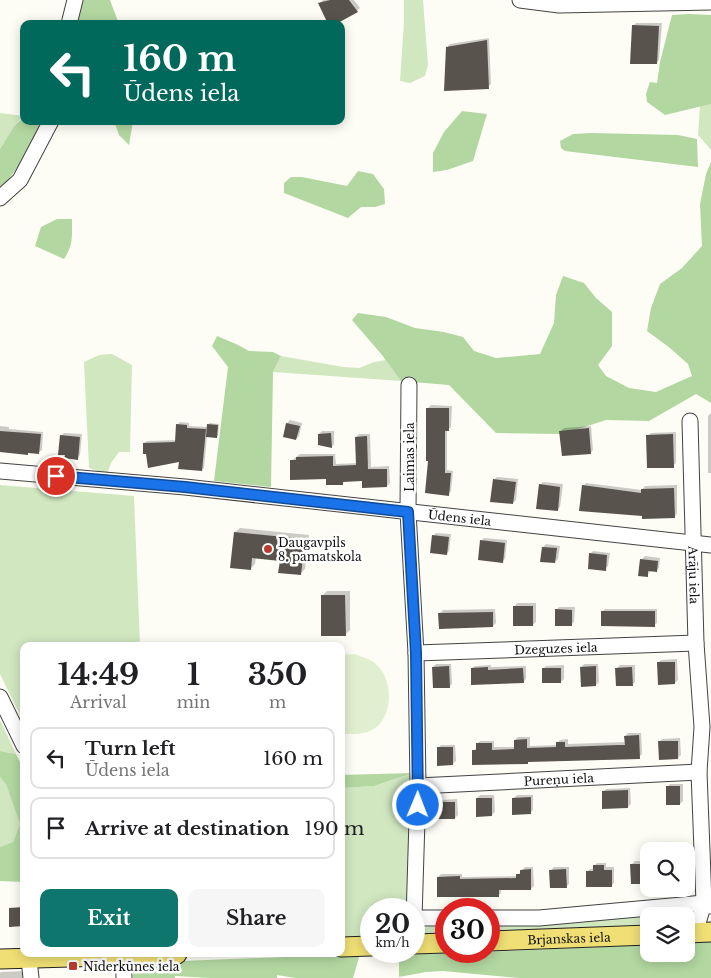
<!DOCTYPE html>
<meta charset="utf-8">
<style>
:root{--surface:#fff;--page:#f6f6f6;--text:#202124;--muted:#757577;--line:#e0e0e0;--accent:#0f766e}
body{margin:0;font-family:"Libre Baskerville",serif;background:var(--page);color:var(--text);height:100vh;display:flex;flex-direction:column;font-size:19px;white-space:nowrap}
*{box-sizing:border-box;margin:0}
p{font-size:16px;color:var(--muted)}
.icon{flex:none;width:28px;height:28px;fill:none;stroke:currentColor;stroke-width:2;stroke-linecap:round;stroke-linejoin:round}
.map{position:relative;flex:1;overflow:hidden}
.side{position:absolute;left:20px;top:642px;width:325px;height:315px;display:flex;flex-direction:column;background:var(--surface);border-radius:10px;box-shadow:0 2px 12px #0003}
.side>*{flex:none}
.top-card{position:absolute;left:20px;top:20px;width:325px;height:105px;border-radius:10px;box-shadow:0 2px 12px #0003;background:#00695c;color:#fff;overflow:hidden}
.controls{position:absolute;left:640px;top:842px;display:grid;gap:10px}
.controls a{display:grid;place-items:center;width:55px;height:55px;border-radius:10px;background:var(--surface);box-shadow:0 2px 12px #0003;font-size:25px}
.speed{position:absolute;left:360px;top:898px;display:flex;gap:10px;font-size:25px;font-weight:700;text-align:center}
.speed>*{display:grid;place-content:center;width:65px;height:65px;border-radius:50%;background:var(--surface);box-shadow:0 2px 12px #0003;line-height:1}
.speed small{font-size:12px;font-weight:400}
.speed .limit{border:8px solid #d22;background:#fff;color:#111}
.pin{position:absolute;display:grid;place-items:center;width:42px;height:42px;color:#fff;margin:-21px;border:2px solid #fff;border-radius:50%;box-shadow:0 1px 5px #0007}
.me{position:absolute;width:55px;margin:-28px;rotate:1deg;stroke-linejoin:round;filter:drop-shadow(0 0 4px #0008)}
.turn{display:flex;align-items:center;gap:18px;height:105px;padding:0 20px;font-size:22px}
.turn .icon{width:65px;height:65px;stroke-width:2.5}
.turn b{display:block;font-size:35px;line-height:42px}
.eta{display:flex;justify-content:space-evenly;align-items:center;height:85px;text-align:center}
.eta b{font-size:30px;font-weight:700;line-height:35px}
.action{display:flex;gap:10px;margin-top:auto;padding:10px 20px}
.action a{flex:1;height:58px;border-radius:10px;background:var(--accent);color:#fff;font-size:20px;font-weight:700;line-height:58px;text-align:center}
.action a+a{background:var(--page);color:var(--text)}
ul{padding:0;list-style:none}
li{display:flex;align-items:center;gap:15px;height:62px;margin:0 10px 8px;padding:0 10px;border:2px solid var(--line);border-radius:10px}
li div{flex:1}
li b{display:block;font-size:19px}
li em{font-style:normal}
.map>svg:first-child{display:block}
.green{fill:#d0e7c0}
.forest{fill:#b2d7a0}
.pitch{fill:#e1efd1}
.shadow{fill:#0003}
.building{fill:#58534d}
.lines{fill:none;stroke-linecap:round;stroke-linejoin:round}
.minor-casing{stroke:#434343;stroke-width:17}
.major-casing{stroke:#212121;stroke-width:21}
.minor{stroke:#fff;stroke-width:15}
.major{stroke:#efdf74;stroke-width:19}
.route-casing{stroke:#114b97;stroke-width:12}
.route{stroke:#1a73e8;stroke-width:9}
.poi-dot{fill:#b83b31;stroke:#fff;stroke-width:2}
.labels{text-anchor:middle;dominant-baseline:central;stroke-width:5;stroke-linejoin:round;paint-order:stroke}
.street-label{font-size:12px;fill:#101010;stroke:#fff}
.poi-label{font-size:12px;fill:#101010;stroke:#fff;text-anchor:start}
</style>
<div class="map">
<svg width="711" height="978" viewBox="0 0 711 978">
<rect width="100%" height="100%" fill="#fefdf5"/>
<g class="green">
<path d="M404,0H423L428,65L425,76L410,83L400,81L404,21Z"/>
<path d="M711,104V150L698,135L700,106Z"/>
<path d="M0,113L24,116L14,126L0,149Z"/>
<path d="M112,354L132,365L130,452H119L111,463L107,474L89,468L84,362L99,355Z"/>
<path d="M281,356L343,367L359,368L374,362L386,360L401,381L273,372Z"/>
<path d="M0,485L134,496L140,646H24V723L0,674Z"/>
<path d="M0,720L16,754L0,751Z"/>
<path d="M413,773L407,909H371V939L341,938V788L374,786Z"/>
<path d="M0,777L6,783L20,824L13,842L0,847Z"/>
<path d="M697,909L689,923L686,926V916H649V929L489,935V926L564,924Z"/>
<path d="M446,926V937H424L421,933L426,927Z"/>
</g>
<g class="forest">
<path d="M74,0H110L119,24H78Z"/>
<path d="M689,14L711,15V104L665,115L647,102L646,94L650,82L657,83L660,62L672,15Z"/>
<path d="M462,111L487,114L473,161L447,170L433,172V153L444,132Z"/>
<path d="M24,117V121H43L33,146L8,180L0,186V149L14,126Z"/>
<path d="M114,121H133L129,145L119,135Z"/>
<path d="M591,133L678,135L697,139L698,167L565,151L561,148L560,141L573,134Z"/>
<path d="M711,162V403L696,394L649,421L606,420L563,434L496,433L449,385L401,381L382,355L352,320L358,313L386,317L415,328L444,332L463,337L474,351L496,358L540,354L554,323L556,295L563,276L584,283L596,298L612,312V346L598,365L606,376L629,388L656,392L692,376L688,364L670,348L647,331L651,308L660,284L682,268L702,246L700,204L706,174Z"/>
<path d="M358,171L373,174L384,189L385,204L375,207H361L348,218L284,193V183L291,177H302L347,186Z"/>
<path d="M57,219H72V222C72,238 73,245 64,259L35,246L41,227Z"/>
<path d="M217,336L236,344L249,351L273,352L281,356L273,372L271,487L214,481L228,367L212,346Z"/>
<path d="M0,751L16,754L24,770V882L0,881V847L13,842L20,824L6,784L0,777Z"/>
<path d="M413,773L374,786L341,788V775Z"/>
<path d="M711,942V978H519L443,971L426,972L399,977V955L484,952L649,945V954H686V943Z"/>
<path d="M360,954L353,978H295L277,975V978H210L175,976V978H133V963Z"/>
</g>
<path class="pitch" d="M354,654C363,657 371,659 378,666C394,682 393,719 372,730C363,735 351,734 341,734V655Z"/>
<g class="shadow">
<path d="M323,0H354L360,8L357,11L333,24L320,3Z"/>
<path d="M636,23H662L659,60L656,63L633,26Z"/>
<path d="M489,38L491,84L488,87L447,47L450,44Z"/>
<path d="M431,405L452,406L451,427L447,430V470L453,471L451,491L448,494L429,459L428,408Z"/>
<path d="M711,413V473H708V416Z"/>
<path d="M290,420L302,423L299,436L296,439L287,423Z"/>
<path d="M180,422L189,423V426L208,427L209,423L219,424L218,436L216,437L207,436L204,468L202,470L144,443L147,441L176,440L177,425Z"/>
<path d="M0,426L9,427V429L43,432L42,450L39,452L0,451Z"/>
<path d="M591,426L593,450L590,453L561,431L564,428Z"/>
<path d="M322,431H334V444L332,447L319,434Z"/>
<path d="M676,432V463L673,466L648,436L651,433Z"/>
<path d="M64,433L82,434L80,455L77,458L66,454L61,436Z"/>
<path d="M359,434H370L371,467L389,466L390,483L387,486L363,480H346L343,483L327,478L291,461L300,454H335L336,464L358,463L356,437Z"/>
<path d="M497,477L518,479L516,500L513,503L494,480Z"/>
<path d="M543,482L563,484L560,507L557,510L540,485Z"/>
<path d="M586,483L642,490L645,486L677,485V514L674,517L643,515L583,486Z"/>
<path d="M240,528L309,535L305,569L300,574L281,560L256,557L255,564L250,569L235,532Z"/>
<path d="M436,533L451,534L449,551L446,554L433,536Z"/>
<path d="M484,538L507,540L505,559L502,561L481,541Z"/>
<path d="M546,544L560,546L558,559L555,562L543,547Z"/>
<path d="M593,551L610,553L608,566L605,569L590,554Z"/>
<path d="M645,556L660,558L659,568L656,571L651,570L650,572L647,575L642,559Z"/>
<path d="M327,591H350V630L346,634L322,596Z"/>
<path d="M517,603H536V622L533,625L515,606Z"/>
<path d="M559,607H575L574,622L571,625L556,610Z"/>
<path d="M495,609L496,623L493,626L440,613L443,610Z"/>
<path d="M605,609H657V623L654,625L602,612Z"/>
<path d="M677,659L678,680L675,683L658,663L661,660Z"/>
<path d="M436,664H451L452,684L449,687L433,667Z"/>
<path d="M584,664H598L599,682L596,685L581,667Z"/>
<path d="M491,665V667L526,666V679L523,682L472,668L475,666Z"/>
<path d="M564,665V679L561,682L543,669L546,666Z"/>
<path d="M620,665H635V682L632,685L617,668Z"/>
<path d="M628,733H641L642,754L639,757L473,751L477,748V744L480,741H494V747H515V740L518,737H530V746L557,745V743L560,740L568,739V744L626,742L625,736Z"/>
<path d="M680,738L681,755L678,758L659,742L662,739Z"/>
<path d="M441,745H455L456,761L453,764L438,748Z"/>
<path d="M670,784H683V801L680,804L667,787Z"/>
<path d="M630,788L631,804L628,807L603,792L606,789Z"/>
<path d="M480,795H494L495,812L492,815L477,798Z"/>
<path d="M517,795H533V810L530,813L514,798Z"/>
<path d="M457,799L458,815L455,818L438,803L441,800Z"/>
<path d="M635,861H644V866H649V881L648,882L632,864Z"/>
<path d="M597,863H606V867H614V883L611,886L587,872L590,869H594V866Z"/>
<path d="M525,867H533L534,886L531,889H501V893L498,896L438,877L441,874H462V877L518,876V875Z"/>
<path d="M554,867H569V884L566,887L551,870Z"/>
<path d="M24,971L25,978H0V973L1,972Z"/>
</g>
<g class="building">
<path d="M330,0H349L358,12L336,24H328L318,3Z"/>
<path d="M632,25L659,26L657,64H630Z"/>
<path d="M487,40L489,89L444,91L446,47Z"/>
<path d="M426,408H449V431H445V473H451L449,496L425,493L428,461H426Z"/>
<path d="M286,423L300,426L296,440L283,437Z"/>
<path d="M176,424L187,425V428L206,429L202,471L178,469L179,462L148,468L146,454H143V443L175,442Z"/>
<path d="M207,424L218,425L217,438L206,437Z"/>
<path d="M589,428L591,454L562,456L559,431Z"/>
<path d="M0,431L41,434L39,454L28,453V455L0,452Z"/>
<path d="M331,433L332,448L318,445V434Z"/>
<path d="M673,434L674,468H647L646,435Z"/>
<path d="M60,435L80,437L78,460L64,458L65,455H58Z"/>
<path d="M367,436L368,469H387V487L362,488V481L343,482V485H326V479L290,480V460H296V457L333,456V466L356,465L355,437Z"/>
<path d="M493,479L516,482L513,504L490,502Z"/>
<path d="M539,484L560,487L558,511L536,509Z"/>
<path d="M582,485L641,493V489L674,488L675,518L642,519V516L579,511Z"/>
<path d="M234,532L305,539L301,575L278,573L280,561L252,558L251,570L230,568Z"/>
<path d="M432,535L449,537L447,555L430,553Z"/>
<path d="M480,540L505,543L503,563L478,560Z"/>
<path d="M542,547L557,548L555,563L540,562Z"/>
<path d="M589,553L607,555L606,571L588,569Z"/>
<path d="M640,559L658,561L657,572L648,571V577L638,576Z"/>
<path d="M321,595H345L346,636H321Z"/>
<rect x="513" y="606" width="20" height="20"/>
<path d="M555,609L572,610V626H555Z"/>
<path d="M601,611H655V627L601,626Z"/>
<path d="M493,612V627L439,629L438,613Z"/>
<path d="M657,662H675V684L658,685Z"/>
<path d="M449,666L450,688H433L432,667Z"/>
<path d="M596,666V686L581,687L580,667Z"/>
<path d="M488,667V670L523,668L524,683L471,685V668Z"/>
<path d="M632,667L633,686H616L615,668Z"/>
<rect x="542" y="668" width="19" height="15"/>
<path d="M639,735L640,759L528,762V764L472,765V750H476V743H492V750L514,749V740L527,739V748L556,747V742H565V747L618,745H625L624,736Z"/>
<path d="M658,741H678V759L659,760Z"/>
<path d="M437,747H453V765L437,766Z"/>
<rect x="666" y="786" width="14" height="19"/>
<path d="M628,790V808L602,809V791Z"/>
<path d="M531,797V814L512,815V798Z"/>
<path d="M476,798H492V816L476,817Z"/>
<rect x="437" y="802" width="18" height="17"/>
<path d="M630,864H642V868H648V884H631Z"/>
<path d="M593,865H604V870H612V887H586V871H593Z"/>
<path d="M531,869V890H499V897H437V877L460,876V879L516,878V874H520V870Z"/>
<path d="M566,869L567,888H550L549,870Z"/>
<path d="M24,907V926L9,927V908Z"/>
</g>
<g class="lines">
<g class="minor-casing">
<g id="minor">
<path d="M520,0L559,5L711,2"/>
<path d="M69,24L75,0"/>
<path d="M0,198L20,180L51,121"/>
<path d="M409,385L408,512L416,653L418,786L414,919"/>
<path id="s1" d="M690,421L696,643L702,727L699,772L704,903L695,933"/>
<path id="s2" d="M0,471L185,487L711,545"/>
<path id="s3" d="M416,653L696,643"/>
<path d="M0,697L24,746"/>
<path id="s4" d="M418,786L699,772"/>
<path d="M414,918H446"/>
<path d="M489,918H539L704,903L711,906"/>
<path d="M123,954L124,978"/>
<path d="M29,959L31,978"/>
</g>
</g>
<g class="major-casing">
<g id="major">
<path d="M686,933L711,932"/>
<path id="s5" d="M489,941L649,935"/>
<path d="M414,944L446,943"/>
<path d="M341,947L371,946"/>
<path d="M0,959L177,954"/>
</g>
</g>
<use href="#minor" class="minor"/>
<use href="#major" class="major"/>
</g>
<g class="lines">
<g class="route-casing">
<path id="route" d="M56,476L185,487L408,512L416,653L418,805"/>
</g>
<use href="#route" class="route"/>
</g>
<g class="poi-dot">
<circle cx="268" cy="549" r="5"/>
<rect x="68" y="961" width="10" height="10" rx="2.5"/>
</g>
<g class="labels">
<g class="street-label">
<text transform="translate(409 457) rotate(-90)">Laimas iela</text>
<text stroke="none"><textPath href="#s2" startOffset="462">Ūdens iela</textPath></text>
<text stroke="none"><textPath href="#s1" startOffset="154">Arāju iela</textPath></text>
<text stroke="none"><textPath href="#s3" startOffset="140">Dzeguzes iela</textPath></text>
<text stroke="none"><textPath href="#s4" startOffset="141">Pureņu iela</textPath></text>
<text stroke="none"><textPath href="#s5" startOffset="80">Brjanskas iela</textPath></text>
</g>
<g class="poi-label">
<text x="278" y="542">Daugavpils<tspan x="278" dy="14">8. pamatskola</tspan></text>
<text x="83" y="966">Nīderkūnes iela</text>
</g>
</g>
</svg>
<div class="controls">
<a><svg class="icon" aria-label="search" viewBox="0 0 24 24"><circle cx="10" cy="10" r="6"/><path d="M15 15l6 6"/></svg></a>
<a><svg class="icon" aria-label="layers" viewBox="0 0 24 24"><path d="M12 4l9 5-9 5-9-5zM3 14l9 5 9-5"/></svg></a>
</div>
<div class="speed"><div>20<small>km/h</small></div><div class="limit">30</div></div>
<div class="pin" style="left:56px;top:476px;background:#d93025"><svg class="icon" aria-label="arrive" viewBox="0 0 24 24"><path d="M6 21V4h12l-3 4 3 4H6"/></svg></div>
<svg class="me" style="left:418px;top:805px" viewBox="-20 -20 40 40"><circle r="17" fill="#1a73e8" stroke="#fff" stroke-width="3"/><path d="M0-11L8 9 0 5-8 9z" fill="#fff"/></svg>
<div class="top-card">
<div class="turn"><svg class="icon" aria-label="left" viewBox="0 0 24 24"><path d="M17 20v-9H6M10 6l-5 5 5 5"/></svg><div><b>160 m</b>Ūdens iela</div></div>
</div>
<section class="side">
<div class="eta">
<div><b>14:49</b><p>Arrival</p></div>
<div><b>1</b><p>min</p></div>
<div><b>350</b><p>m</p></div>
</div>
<ul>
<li><svg class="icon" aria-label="left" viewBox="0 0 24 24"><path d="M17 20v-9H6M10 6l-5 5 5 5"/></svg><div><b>Turn left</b><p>Ūdens iela</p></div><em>160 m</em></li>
<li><svg class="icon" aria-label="arrive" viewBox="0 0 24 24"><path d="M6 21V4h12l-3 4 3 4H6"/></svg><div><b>Arrive at destination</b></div><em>190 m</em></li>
</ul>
<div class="action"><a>Exit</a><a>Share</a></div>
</section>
</div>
